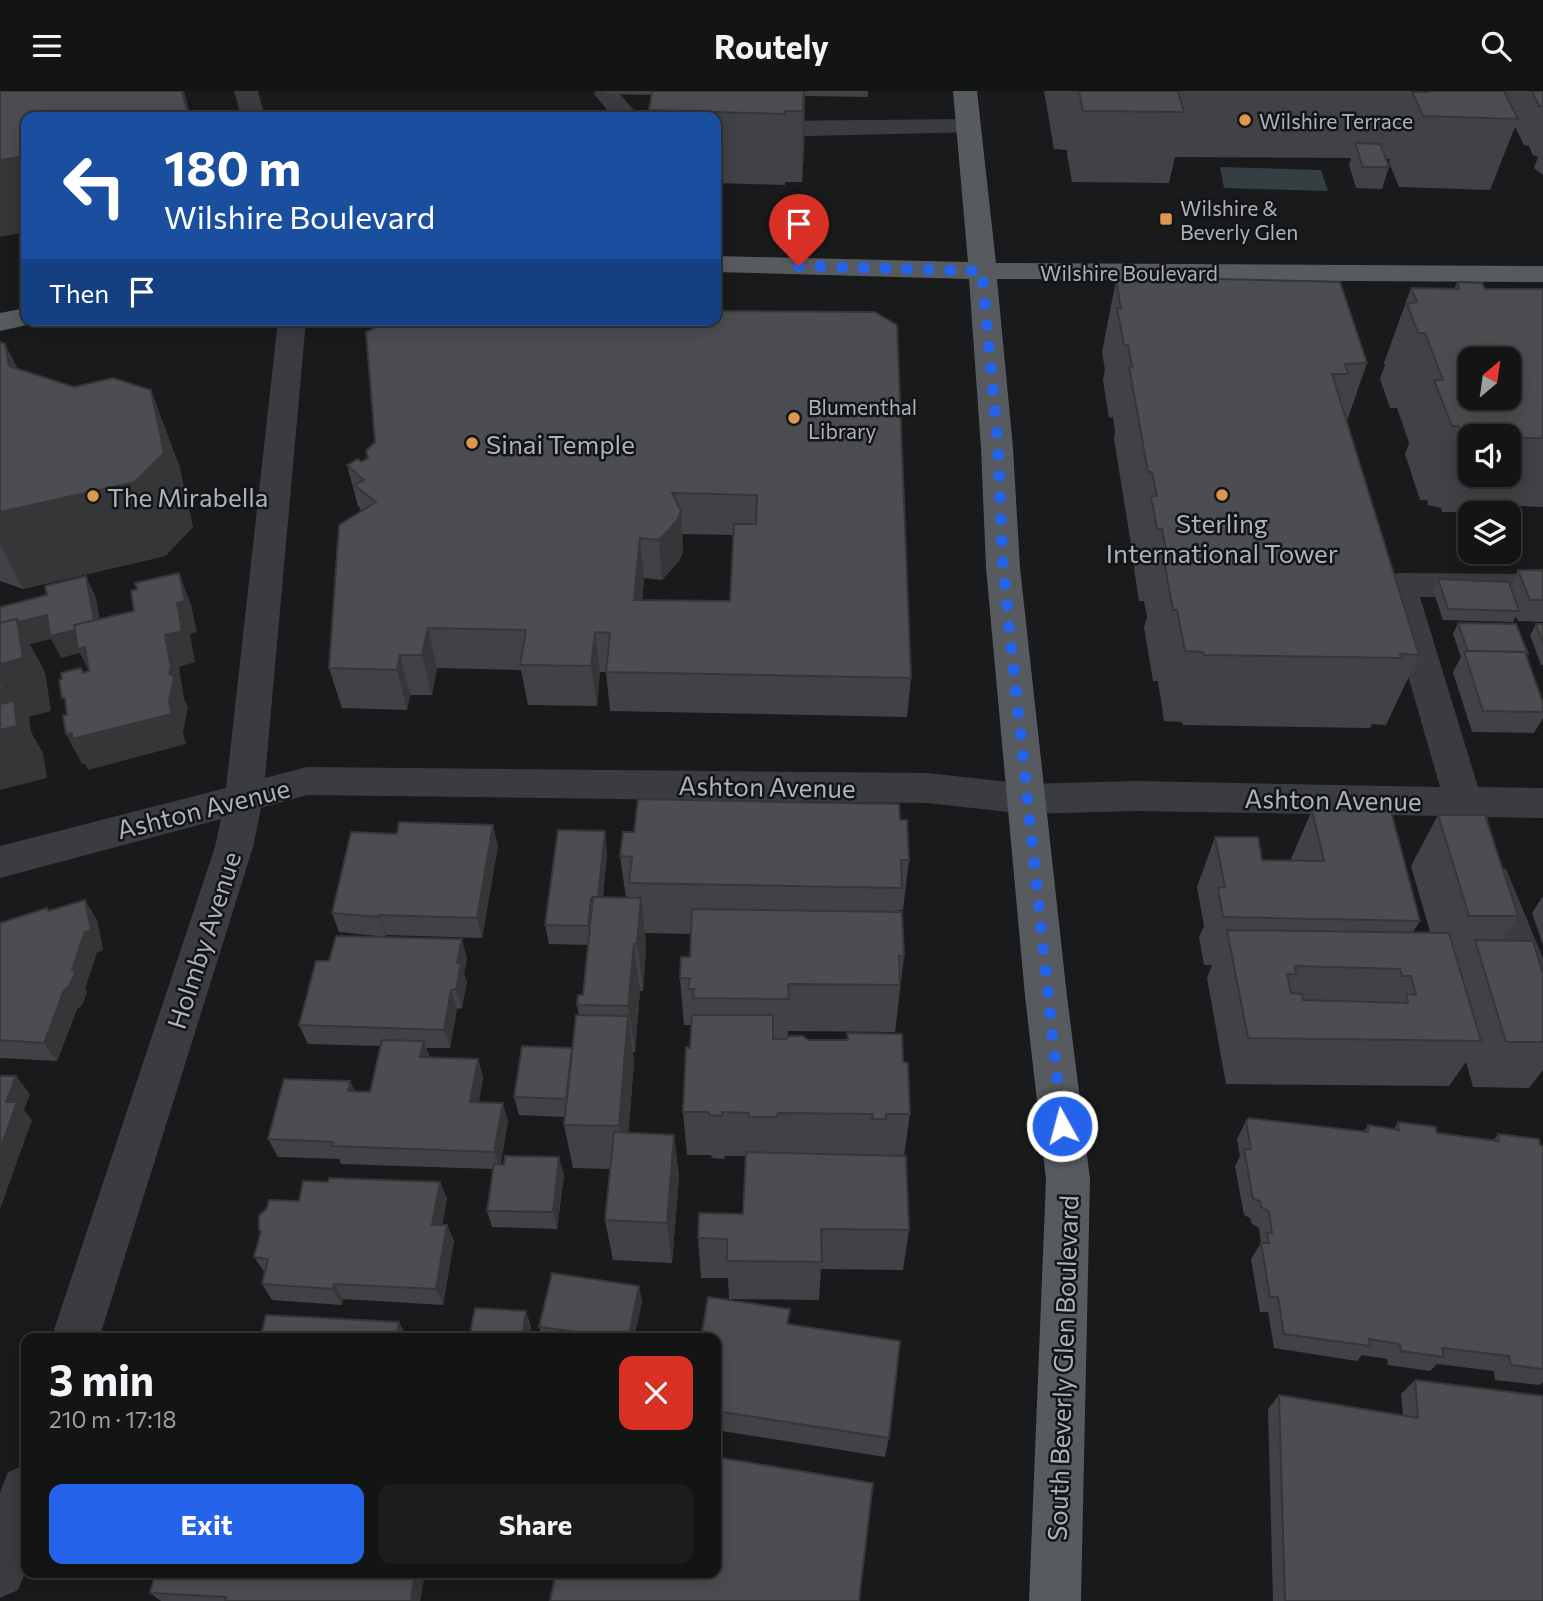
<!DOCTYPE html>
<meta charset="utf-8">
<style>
:root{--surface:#131414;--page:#1c1d1d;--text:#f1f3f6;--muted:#9d9ea0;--line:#323334;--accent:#2563eb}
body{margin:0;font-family:Commissioner,sans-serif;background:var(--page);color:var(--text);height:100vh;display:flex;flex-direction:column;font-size:26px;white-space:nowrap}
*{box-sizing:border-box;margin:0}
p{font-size:23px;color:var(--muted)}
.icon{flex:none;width:38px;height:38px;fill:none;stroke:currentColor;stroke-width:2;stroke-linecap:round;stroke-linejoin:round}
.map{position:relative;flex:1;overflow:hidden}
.details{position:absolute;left:21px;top:1242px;width:700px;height:245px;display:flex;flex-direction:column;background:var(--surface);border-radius:14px;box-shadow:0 4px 18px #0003,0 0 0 2px var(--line)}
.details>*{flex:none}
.hud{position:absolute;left:21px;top:21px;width:700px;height:214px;border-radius:14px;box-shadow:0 4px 18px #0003,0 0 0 2px var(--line);background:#1a4fa0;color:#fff;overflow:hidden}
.needle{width:46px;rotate:29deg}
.buttons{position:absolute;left:1458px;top:256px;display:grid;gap:14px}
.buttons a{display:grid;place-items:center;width:63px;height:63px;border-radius:14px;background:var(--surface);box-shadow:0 4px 18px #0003,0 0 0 2px var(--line);font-size:35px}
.pin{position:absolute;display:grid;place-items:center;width:60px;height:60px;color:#fff;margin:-72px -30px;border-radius:50% 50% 50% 0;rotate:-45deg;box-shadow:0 0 7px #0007}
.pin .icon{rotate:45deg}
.me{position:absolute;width:77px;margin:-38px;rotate:353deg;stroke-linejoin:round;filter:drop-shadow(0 0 5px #0008)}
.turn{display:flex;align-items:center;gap:24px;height:147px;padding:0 28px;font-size:32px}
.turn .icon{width:91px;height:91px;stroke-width:2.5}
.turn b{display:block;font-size:49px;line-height:60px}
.then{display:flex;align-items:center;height:66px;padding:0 28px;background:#0003;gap:14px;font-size:26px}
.round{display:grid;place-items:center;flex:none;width:74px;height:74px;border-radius:14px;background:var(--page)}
.summary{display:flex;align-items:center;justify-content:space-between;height:119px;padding:0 28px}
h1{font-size:42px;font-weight:700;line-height:52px}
.action{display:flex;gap:14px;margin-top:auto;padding:14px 28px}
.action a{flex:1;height:80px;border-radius:14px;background:var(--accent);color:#fff;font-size:28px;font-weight:700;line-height:80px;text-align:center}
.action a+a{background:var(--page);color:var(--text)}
header{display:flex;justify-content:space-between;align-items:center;height:91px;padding:0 28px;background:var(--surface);font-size:32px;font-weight:700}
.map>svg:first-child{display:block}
.water{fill:#353e43}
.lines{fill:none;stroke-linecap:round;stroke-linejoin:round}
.minor{fill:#3b3c40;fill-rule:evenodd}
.major{fill:#575a5e;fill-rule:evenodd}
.wall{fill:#404245;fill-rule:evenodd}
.shaded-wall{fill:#343638}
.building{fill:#4b4d50;stroke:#343638;stroke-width:2;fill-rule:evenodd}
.route{stroke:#2563eb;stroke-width:12;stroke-dasharray:0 21.6}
.poi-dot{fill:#dd964f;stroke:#141516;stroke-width:2.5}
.labels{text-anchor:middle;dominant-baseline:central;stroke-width:5;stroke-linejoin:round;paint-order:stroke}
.far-poi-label{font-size:21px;fill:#adb3b9;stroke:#141516;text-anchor:start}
.far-street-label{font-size:21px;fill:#adb3b9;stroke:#141516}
.poi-label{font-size:26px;fill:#adb3b9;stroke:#141516;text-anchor:start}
.street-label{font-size:26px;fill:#adb3b9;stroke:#141516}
</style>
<header><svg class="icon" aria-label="menu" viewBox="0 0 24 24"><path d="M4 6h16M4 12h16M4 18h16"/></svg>Routely<svg class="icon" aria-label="search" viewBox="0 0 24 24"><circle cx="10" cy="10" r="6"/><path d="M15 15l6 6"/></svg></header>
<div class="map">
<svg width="1543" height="1510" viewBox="0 0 1543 1510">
<rect width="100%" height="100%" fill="#191a1b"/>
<path class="water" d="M1220,76L1321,79L1328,100L1224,97Z"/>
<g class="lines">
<g class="minor">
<path d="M234,0H258L265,26H241Z"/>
<path d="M596,0H617L640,26H613L594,3Z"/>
<path d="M968,28L977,31L981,36L977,41L768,46L759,43L755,38L759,33L768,30Z"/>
<path d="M278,229H306L265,687L307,676L927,682L1026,693L1136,690L1440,696L1382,494L1387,486L1399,482L1543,483V507L1420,506L1478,696L1543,697V727L1487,726L1489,733L1483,744L1470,748L1457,744L1449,725L1136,720L1026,723L927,712L307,704L261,717L253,756L99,1248H51L215,756L221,728L0,787V755L226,697Z"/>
<path d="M1492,773L1506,778L1543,867V937L1528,932L1522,919L1472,789L1478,778Z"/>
<path d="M26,1374V1480L18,1499L0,1507V1402L8,1381Z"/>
</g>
<g class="major">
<path d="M953,0H977L996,172L1543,175V191L997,188L1013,357L1020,477L1067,905L1090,1088L1081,1510H1029L1046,1088L1025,905L986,477L981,357L969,188L716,181V165L968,171Z"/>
<path d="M26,217V229H38L36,232L0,240V222Z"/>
</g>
</g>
<g class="wall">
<path d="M605,0H868V6L805,5L804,62L802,91H785V94L716,92V26H649V19L652,4L606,3Z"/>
<path d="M1044,0H1543V84L1534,77L1538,66L1533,64L1529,55L1524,54L1515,36L1490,99L1399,96L1389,71L1390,68H1385L1389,76L1382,98L1356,97L1349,74L1351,67L1175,66L1169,92L1072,91L1067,63V59L1054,58Z"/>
<path d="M1132,186L1367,272L1347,330L1419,564L1386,634L1372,633L1370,637L1183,634L1182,631L1164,630L1158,590H1153L1144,536L1147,526L1144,510H1139L1134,477L1137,464L1135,453H1131L1114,348L1115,341L1113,326L1109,327L1103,289L1105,279L1102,261L1116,189H1131Z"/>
<path d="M1457,191L1485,198H1543V416L1519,415L1517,419H1514L1512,422L1486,421L1485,419H1478L1476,414H1463L1459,421H1442L1441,417L1428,414L1427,409H1420L1405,363L1409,352L1397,317H1390L1380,288L1385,274L1384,272L1411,197L1454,198ZM1470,345H1508V383H1470Z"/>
<path d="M716,229L911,587L907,626L610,620L606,581H600L597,615L528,614L521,579L437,577L432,604H410L407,619L342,617L329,577L361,420L360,417L358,415L347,374L361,371ZM682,443L733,444L730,510L642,509L644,487L662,489L679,470L683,461Z"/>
<path d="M0,251L5,253L17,277L179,374L193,436L165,465L23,498L0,490Z"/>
<path d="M1518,479H1543V531L1518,530L1516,525L1513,531L1443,529L1433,499L1438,488L1510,495Z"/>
<path d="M1458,532L1528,563L1526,565L1543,612V627L1534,642L1472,641L1453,581L1461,566L1453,543Z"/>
<path d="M1536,533H1543V574H1541L1530,544Z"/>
<path d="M1312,719L1420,830L1413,841H1430L1411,775L1438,724L1518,825L1502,849L1543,883V979L1529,997L1473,996L1466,971L1449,995L1226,993L1207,887L1212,874H1204L1199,846L1204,835L1197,796L1215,746L1262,769L1290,770Z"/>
<path d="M900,729L909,769L903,819H899V821L904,865L895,941L788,940V946L808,949H847V942L903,971L910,1023L904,1065L909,1139L903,1179L821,1178L819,1209L729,1208L728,1187H701L698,1147L743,1123L746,1065H724L725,1068L712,1067L711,1064H687L683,1021L690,957L691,934H684L680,887L690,866L691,843L645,842L646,856L643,900H640L635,961H633L634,971L628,1042L674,1044L679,1087L672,1172L613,1169L605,1129L610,1078L573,1077L564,1034V1026L519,1024L514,1006L572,957L579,924L577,914L583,904L588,854L549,853L545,834L607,761L603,806L626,807L620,765L634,741Z"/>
<path d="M498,755L482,847L386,844V846L339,841L332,822Z"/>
<path d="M1543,805V854L1532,822Z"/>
<path d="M49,820L97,829L103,859L97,861L85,897L87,901L82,914L77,918L57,970L0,967V832Z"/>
<path d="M467,867L464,883L467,891L462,917L457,918L450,957H426L430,966L478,968L483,986L479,1011L508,1030L500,1074L564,1084L557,1138L492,1136L487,1120L493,1078L341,1073L339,1068L278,1066L268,1048L350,990L354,1000L370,1001L381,955L308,953L299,934L329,870Z"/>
<path d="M1246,1030L1364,1040L1368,1034L1394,1038L1398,1031L1437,1042L1494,1049L1498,1043L1543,1055V1291L1539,1294L1495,1289L1494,1280L1437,1273L1430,1280L1388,1274L1387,1268L1362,1264L1357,1270L1274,1257L1268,1221H1260L1251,1168L1261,1152L1259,1137L1252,1133L1250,1127L1244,1124L1235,1075L1240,1065L1237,1048Z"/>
<path d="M328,1091H440L447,1108L442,1134H447L454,1150L443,1214L343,1208L342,1214L272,1209L262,1193L265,1182L254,1166L261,1142L259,1139Z"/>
<path d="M642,1210L634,1248H543L539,1236Z"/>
<path d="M789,1233L889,1347L885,1366L716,1339V1248Z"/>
<path d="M1415,1289L1543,1510H1273L1268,1318L1279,1304L1403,1324L1401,1303Z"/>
<path d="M425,1482L420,1510H161L150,1502Z"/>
<path d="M534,1482H716L555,1490L536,1486Z"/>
</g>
<g class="shaded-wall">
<path d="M182,0H184L191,26H189Z"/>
<path d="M805,0L804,62L802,91L803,20Z"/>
<path d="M25,65L26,69V141L0,146V69Z"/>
<path d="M5,253L39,328L9,275Z"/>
<path d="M151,299L179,374L193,436L165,465L23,498L0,453V421Z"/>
<path d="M681,420L683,461L679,470L662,489L659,449Z"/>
<path d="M640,447L644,487L638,549L634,509Z"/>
<path d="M179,482L191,514L197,541L190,543L195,571L179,576L184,608L188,616L183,642L186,653L88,679L85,673H82L66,643L169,611V583L165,544L177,512Z"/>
<path d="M86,485L96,507L105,556L93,589L80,562L61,567L51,548L30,553L45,581L51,620L29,626L31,641L43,662L47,687L0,699V573L17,528Z"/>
<path d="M428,537L437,577L432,604L422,564Z"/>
<path d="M595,541L600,581L597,615L591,575Z"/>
<path d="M400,564L410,604L407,619L397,579Z"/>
<path d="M493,734L498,755L482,847L477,827Z"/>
<path d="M605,740L607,761L601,828L598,808Z"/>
<path d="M641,807L646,856L643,900L637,852Z"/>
<path d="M85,809L97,829L103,859L97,861L85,897L87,901L82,914L77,918L57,970L44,952L72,878Z"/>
<path d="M379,824L386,844V846L379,826Z"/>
<path d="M462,848L467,867L464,883L467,891L462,917L456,898L457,872Z"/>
<path d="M634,853L640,900L635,961L628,915Z"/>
<path d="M451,899L457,918L450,957L444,939Z"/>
<path d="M628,925L634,971L626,1078L619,1035Z"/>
<path d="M424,950L430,969L420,966Z"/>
<path d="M478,968L483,986L476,1029L470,1011Z"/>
<path d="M16,985L30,1003L24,1019L32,1029L0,1118V1059L6,1011Z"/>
<path d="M350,990L358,1008L348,1000Z"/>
<path d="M503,1012L508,1030L500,1079L494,1061Z"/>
<path d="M674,1044L679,1087L672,1172L667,1132Z"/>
<path d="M559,1066L564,1084L557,1138L553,1121Z"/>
<path d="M440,1091L447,1108L439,1150L432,1134Z"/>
<path d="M447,1134L454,1150L443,1214L436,1198Z"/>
<path d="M334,1193L343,1208L342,1214L333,1198Z"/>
<path d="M639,1195L642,1210L634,1248H628Z"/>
<path d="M526,1220L531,1235L530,1248H522Z"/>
<path d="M399,1231L407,1246V1248H396Z"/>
<path d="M415,1482H425L420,1510H411Z"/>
</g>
<g class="building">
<path d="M0,0H182L189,26H26V71L25,65L0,69Z"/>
<path d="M652,0H804L803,20H785V23L649,19Z"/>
<path d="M1079,0H1178L1184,21L1083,20Z"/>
<path d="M1427,0H1504L1518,28L1423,25L1412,1H1428Z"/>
<path d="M1532,0H1543V15H1539Z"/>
<path d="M1355,52L1380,53L1389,76H1363Z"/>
<path d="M1132,186L1340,191L1367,272L1345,273L1348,283H1332L1419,564L1400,563L1402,567L1204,564L1203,561L1185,560L1177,519H1173L1163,464H1167L1162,438H1157L1151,405H1157L1152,381H1148L1129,276H1132L1128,254H1124L1117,217H1121L1116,189H1133Z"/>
<path d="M1457,191L1482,192L1485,198H1543V347H1521L1520,344H1512L1510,340H1490L1492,345H1474L1473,343L1460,339L1458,335H1452L1434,289H1443L1425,242H1418L1407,213L1417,211L1411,197L1459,198ZM1470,268H1508V306H1470Z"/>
<path d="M716,220L875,221L897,234L911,587L606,581L610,542L595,541L591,575L520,574L526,539L428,537L422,564H400L397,579L329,577L339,434L376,411L354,394L364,389L347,374L358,368L361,371L368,367L366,360L375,351L366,241L391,229H716ZM672,402L757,404L756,433H734L730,510L634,509L640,447L659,449L677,430L681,420Z"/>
<path d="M0,251L5,253L9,275L74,296L113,287L151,299L164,362L135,391L0,421Z"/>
<path d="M1518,479H1543V509H1530Z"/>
<path d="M179,482L185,510L177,512L182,540L165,544L171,576L169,583L174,585L169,611L172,623L72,648V642L66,643L63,624H67L65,607H62L59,589L62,588L61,582L81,577L83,582L89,580L85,556L78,558L74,534L134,520L131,500L137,498L135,492Z"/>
<path d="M86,485L94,529L74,534L75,539L50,545L47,524L19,531L17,528L0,532V516L47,504L45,495Z"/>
<path d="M1438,488L1509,491L1519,520L1448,518Z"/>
<path d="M17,528L23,567L0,573V532Z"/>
<path d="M1458,532L1516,533L1528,563H1525V561L1468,560Z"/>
<path d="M1536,533H1543V552Z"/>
<path d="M1464,560L1525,561L1543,612V621L1483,620Z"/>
<path d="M0,578L3,598L0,599Z"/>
<path d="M14,610L17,635L0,639V613Z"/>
<path d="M638,708L899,713L900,729H907L909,769H901L902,797L629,792L632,766L620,765L623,741H634Z"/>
<path d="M1312,719L1391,720L1420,830L1223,826L1218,797L1225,796L1215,746H1258L1262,769L1324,770Z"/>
<path d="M1438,724H1485L1518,825H1469Z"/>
<path d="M399,731L493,734L477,827L379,824V826L332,822L351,741L397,743Z"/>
<path d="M558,739L605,740L598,806H593L592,808H591L588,835L545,834Z"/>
<path d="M593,806L641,807L637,852L634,853L628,915L577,914L578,904H583Z"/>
<path d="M85,809L91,839L85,841L72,878L75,882L69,895L64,899L44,952L0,949V832L47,817L48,820Z"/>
<path d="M692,818L902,821L904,865H899L900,894L788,893L789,908L693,907L694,898H688L690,887H680L681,866H690Z"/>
<path d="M1227,839L1449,842L1481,950L1248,947ZM1295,875L1400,878L1402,885H1411L1416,904L1406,903L1408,912L1303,909L1302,903L1291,902L1287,883H1296Z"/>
<path d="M336,845L462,848L457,872H461L456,898L451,899L444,939L299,934L316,870H329Z"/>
<path d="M1475,849L1533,850L1543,883V951H1506Z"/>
<path d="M576,924L628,925L619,1035L564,1034Z"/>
<path d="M692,924H773V948H786L790,945H803L808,949H848L847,942L902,943L903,971L908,972L910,1023H886V1028H872L873,1023L778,1022L777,1026H749V1022L722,1021V1025L709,1024V1021H683L686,956L690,957Z"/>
<path d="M382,949L424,950L420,966L478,968L470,1011L503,1012L494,1061L332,1055L333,1051L268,1048L284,988L350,990L348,1000L370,1001Z"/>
<path d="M522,955L572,957L566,1008L514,1006Z"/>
<path d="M0,985H16L6,1011H17L0,1059Z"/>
<path d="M1249,1027L1368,1041V1034L1399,1039L1398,1031L1436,1036L1437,1042L1499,1050L1498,1043L1539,1048L1540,1054L1543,1055V1278L1511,1274L1509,1265L1442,1257L1444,1266L1401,1260L1400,1253L1369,1248L1370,1255L1284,1243L1278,1206H1270L1261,1152H1269L1267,1142H1272L1269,1121L1261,1116L1260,1110L1253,1108L1244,1058H1251L1246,1030Z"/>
<path d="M614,1041L674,1044L667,1132L605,1129Z"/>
<path d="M746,1061L906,1065L909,1139L821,1138L822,1171L727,1170V1148L698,1147L699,1122L743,1123Z"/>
<path d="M505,1065L559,1066L553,1121L487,1120L494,1073L504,1074Z"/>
<path d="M329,1087L440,1091L432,1134H447L436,1198L334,1193L333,1198L262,1193L268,1168L254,1166L261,1140L259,1139V1125L267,1117L269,1109L299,1110L303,1090L328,1091Z"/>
<path d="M552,1182L639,1195L628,1248L539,1236Z"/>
<path d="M708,1206L790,1218L787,1233L900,1250L889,1347L716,1320V1248H701Z"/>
<path d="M475,1217L526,1220L522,1248H469Z"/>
<path d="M266,1224L399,1231L396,1248H260Z"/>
<path d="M1415,1289L1543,1305V1510H1285L1279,1304L1418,1327Z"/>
<path d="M716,1366L873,1392L859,1510H550L556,1482H716Z"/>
<path d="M155,1482H415L411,1510H225L226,1506L150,1502Z"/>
</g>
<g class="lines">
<path class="route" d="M799,175L982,180L998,357L1003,477L1062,1035"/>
</g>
<g class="poi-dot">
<circle cx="1245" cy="29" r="7"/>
<rect x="1159" y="121" width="14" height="14" rx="3.5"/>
<circle cx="794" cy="327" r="7"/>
<circle cx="472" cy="352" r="7"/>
<circle cx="1222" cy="404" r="7"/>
<circle cx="93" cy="405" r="7"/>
</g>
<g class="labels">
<g class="far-poi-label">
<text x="1259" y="29">Wilshire Terrace</text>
<text x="1180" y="116">Wilshire &amp;<tspan x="1180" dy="24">Beverly Glen</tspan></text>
<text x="808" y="315">Blumenthal<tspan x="808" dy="24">Library</tspan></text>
</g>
<g class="far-street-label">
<text x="1129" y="181">Wilshire Boulevard</text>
</g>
<g class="poi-label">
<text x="486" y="352">Sinai Temple</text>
<text x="107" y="405">The Mirabella</text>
<text x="1222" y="431" text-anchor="middle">Sterling<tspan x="1222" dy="30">International Tower</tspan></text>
</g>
<g class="street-label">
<text transform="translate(767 695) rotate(1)">Ashton Avenue</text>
<text transform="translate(1333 708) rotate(1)">Ashton Avenue</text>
<text transform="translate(203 717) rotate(-14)">Ashton Avenue</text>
<text transform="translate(203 849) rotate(-72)">Holmby Avenue</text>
<text transform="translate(1062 1277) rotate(-88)">South Beverly Glen Boulevard</text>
</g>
</g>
</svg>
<div class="buttons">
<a><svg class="needle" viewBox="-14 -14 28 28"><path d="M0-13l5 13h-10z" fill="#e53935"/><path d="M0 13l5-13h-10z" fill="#9d9ea0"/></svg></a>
<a><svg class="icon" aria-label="sound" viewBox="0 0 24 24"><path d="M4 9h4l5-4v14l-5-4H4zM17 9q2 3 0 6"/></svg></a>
<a><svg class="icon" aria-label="layers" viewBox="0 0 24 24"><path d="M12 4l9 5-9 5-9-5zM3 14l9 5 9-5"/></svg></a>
</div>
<div class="pin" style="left:799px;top:175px;background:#d93025"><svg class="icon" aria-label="arrive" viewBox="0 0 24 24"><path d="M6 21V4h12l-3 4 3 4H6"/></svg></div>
<svg class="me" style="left:1062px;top:1035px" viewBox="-20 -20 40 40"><circle r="17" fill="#2563eb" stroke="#fff" stroke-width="3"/><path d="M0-11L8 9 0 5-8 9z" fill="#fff"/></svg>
<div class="hud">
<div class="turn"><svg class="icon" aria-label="left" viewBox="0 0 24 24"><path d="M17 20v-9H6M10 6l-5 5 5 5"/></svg><div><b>180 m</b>Wilshire Boulevard</div></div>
<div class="then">Then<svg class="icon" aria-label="arrive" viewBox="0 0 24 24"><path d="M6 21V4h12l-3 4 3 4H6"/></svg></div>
</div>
<section class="details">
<div class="summary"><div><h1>3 min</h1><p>210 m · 17:18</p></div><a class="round" style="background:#d93025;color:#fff"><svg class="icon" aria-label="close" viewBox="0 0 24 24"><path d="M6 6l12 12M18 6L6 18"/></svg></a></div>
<div class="action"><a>Exit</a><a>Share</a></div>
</section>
</div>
